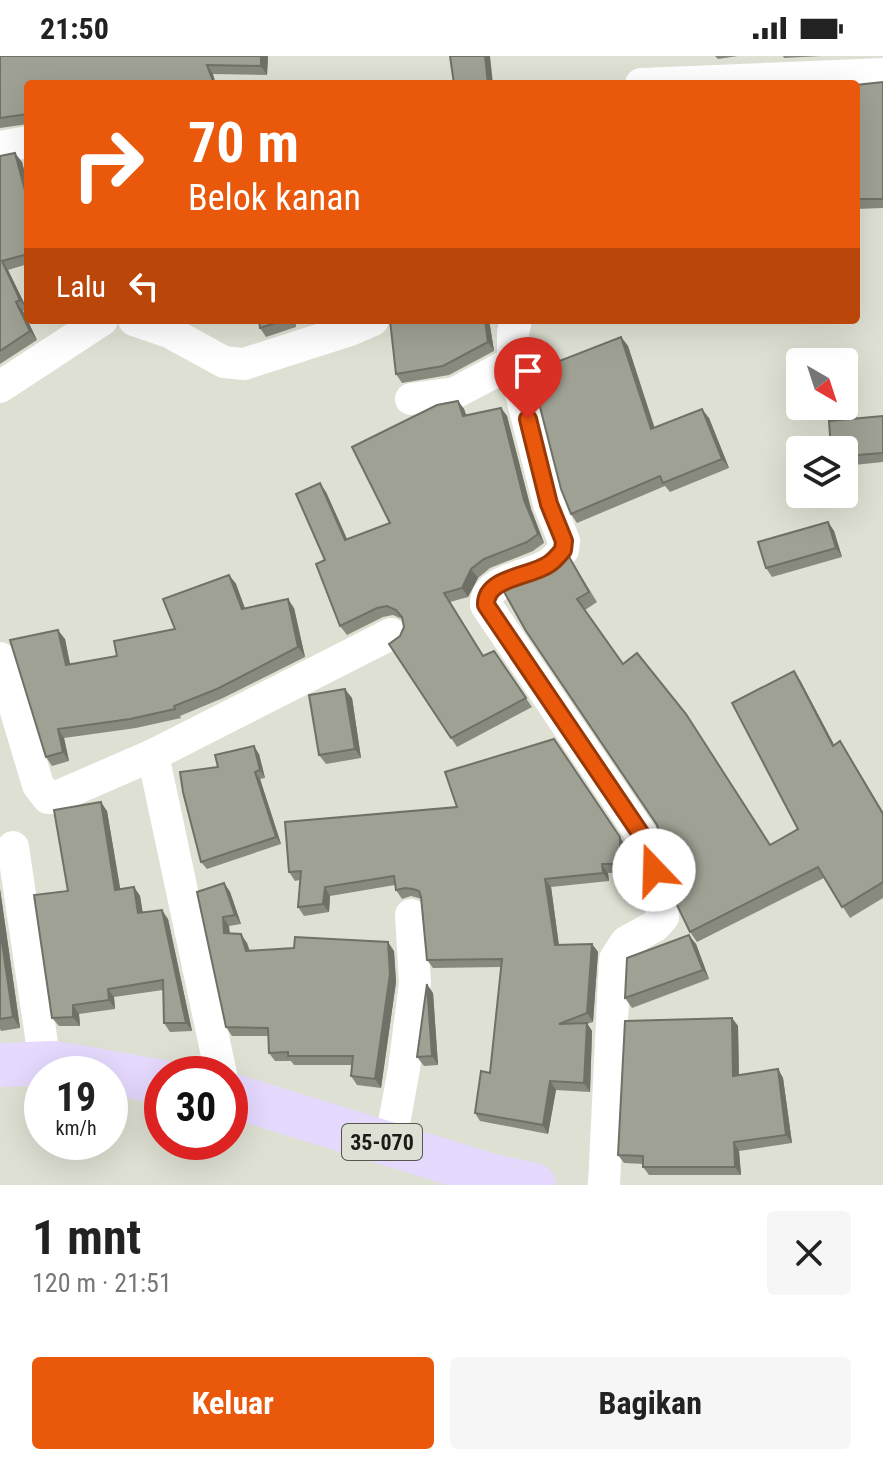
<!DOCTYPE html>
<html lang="id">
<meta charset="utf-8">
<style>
:root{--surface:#fff;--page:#f6f6f6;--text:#222;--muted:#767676;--accent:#ea580c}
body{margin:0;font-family:"Roboto Condensed",sans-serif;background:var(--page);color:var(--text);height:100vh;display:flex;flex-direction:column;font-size:30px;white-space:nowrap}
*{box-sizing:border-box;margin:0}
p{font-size:26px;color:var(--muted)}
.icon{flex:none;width:44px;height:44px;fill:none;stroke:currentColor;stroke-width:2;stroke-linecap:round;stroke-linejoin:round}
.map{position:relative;height:1129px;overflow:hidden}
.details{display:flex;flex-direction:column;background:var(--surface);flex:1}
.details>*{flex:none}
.banner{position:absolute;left:24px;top:24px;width:836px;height:244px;border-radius:8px;box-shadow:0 8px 32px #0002;background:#ea580c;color:#fff;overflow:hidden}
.needle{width:52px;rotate:141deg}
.buttons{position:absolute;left:786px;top:292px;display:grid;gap:16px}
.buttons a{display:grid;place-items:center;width:72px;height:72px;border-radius:8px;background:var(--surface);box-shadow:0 8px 32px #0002;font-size:40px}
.speed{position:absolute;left:24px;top:1000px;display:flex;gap:16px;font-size:40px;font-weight:700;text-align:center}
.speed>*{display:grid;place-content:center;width:104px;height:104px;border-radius:50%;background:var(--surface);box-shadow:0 8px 32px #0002;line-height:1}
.speed small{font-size:20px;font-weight:400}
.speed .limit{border:12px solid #d22;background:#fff;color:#111}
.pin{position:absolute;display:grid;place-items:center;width:68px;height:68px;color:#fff;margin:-82px -34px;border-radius:50% 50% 50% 0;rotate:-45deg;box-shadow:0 0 8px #0007}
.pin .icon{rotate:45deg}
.me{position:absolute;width:88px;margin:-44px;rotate:339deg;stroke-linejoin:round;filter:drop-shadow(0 0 6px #0008)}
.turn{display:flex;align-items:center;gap:28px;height:168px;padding:0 32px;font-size:36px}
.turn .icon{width:104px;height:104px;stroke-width:2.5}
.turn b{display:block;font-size:56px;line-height:68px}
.then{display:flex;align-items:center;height:76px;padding:0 32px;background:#0003;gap:16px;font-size:30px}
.round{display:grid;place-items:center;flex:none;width:84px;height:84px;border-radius:8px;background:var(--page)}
.overview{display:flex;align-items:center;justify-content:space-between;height:136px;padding:0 32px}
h1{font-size:48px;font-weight:700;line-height:60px}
.primary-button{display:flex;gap:16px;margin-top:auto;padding:16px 32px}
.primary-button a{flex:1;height:92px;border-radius:8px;background:var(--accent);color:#fff;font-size:32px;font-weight:700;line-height:92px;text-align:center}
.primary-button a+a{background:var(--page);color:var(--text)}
.status{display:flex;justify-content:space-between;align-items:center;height:56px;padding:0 40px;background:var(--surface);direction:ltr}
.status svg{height:22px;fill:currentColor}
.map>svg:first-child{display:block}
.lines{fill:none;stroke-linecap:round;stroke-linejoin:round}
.street{stroke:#fff;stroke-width:32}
.primary{stroke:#e5d9fe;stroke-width:44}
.wall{fill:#888a7e}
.shaded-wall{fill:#6f7167}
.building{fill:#9ea193;stroke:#6f7167;stroke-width:2}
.route-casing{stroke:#983908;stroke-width:20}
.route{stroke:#ea580c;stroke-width:14}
.labels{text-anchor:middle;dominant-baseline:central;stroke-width:6;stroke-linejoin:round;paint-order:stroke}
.shield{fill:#dde0d2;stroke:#55574f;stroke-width:2}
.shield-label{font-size:22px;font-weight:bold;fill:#1b1c17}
</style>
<div class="status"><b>21:50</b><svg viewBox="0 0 49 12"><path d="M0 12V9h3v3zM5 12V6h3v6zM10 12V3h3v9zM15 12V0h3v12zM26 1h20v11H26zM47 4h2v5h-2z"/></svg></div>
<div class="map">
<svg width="883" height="1129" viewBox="0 0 883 1129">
<rect width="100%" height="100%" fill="#dde0d2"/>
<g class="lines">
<g class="street">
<path d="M641,28L883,18"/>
<path d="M0,91L28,86"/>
<path d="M134,264L169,276L224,306L244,308L350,274L373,264"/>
<path d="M513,306L549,448L564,485L563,494C559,499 554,505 549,508C531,521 485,522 486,549L649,790L663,861L655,870L626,886L615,903L604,1129"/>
<path d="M0,331L102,264"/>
<path d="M411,343L455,337L513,306V277L516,264"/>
<path d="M0,602L38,729L48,742H54L153,699L391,578"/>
<path d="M153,699L221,1018"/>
<path d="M13,791L45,1008"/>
<path d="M390,1089L404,1013L415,927L411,859"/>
</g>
<g class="primary">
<path d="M0,1009L55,1007L162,1026"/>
<path d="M230,1039L493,1120L534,1129"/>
</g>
</g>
<g class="wall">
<path d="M0,0H268L267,19L213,18L28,28V68L0,72Z"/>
<path d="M715,0H738L718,3Z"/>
<path d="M783,0H821L784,2Z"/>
<path d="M883,26V152L856,153V29Z"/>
<path d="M0,100L22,106L28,130V208L8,214L27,253L23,255L37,284L0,308Z"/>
<path d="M259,264H296V271L266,281L260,272Z"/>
<path d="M390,264H489L494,295L449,319L402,327L396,318Z"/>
<path d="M621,281L628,290L654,372L709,362L729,412L670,436L665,430L577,467L571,458Z"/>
<path d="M458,345L464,353L466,359L501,352L507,360L531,453L544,487L533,495L490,512L478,522L468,541L450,546L483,600L494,595L532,651L457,691L389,588L400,580L404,571L402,563L393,559L383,561L347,579L340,570L325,504L326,436L347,483L390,467Z"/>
<path d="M883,360V406L844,410V394Z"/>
<path d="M828,466L834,475L842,501L772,521L766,512Z"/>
<path d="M568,499L597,546L585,554L623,608L770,789L798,773L794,615L801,626L834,689L847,696L883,756V842L850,862L824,822L697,886L690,876L677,819L657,769L543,518Z"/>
<path d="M229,519L236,528L245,552H294L305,601L223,642L180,660L181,662L136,672L64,682L69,705L52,710L46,701L65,583L70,608L117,600L175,573Z"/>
<path d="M352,642L361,702L326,708L319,699Z"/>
<path d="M259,698L265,722L260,723L281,788L207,813L201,806L218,711Z"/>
<path d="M107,755L120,833L134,831L140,840L143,857L168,863L192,975L170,976L164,967L163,934L114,941L115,953L79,958L80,970H59L52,962L68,835Z"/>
<path d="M626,790V816L608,817L609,825L551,831L559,889L592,888L598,896L593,966L587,968L592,975L590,1036L556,1034L548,1078L480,1065L475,1057L490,1017L501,911L433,912L427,904L422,843L411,840L402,843L396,834L395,829L330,840L329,856L304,860L298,851L300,824L295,825L289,816Z"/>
<path d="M224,827L230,836L241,868L229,870L230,878L247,887L250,895H394L396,926L381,1032L357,1029L351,1020L352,1009H294L291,1005H275L269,997V980H232L226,971L197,836Z"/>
<path d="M0,833L20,972L1,975L0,973Z"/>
<path d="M696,888L709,923L632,952L625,942Z"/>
<path d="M433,937L438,1009L424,1010L417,1001Z"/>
<path d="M732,962L738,970L739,1019L778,1013L783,1022L792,1087L739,1095L741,1119H649L643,1111V1108L624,1107L618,1099Z"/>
</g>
<g class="shaded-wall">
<path d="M261,0H268L267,19L261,10Z"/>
<path d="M485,0H490L493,28H488Z"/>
<path d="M207,9L213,18L216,28H214Z"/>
<path d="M15,97L22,106L28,130V140Z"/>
<path d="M2,205L8,214L27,253L20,244Z"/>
<path d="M16,246L23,255L37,284L30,275Z"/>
<path d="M485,264H489L494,295L488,286Z"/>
<path d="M621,281L628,290L658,382L651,373Z"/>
<path d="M458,345L464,353L470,369L463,360Z"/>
<path d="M501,352L507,360L531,453L544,487L538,478L524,444Z"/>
<path d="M702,353L709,362L729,412L722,403Z"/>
<path d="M320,427L326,436L351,492L345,484Z"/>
<path d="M828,466L834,475L842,501L836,492Z"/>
<path d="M471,513L478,522L468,541L462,532Z"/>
<path d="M229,519L236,528L248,562L242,553Z"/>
<path d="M288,543L294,552L305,601L298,591Z"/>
<path d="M58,574L65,583L72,618L66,609Z"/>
<path d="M794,615L801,626L840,700L833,690Z"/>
<path d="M345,633L352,642L361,702L355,693Z"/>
<path d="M58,673L64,682L69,705L63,696Z"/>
<path d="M554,683L626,790V816L620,808Z"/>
<path d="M840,685L883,756V758Z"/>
<path d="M254,690L259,698L265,722L260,714Z"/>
<path d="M255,716L260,723L281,788L276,781Z"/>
<path d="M101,746L107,755L122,843L115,834Z"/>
<path d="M602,808L608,817L609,825L603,817Z"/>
<path d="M545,823L551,831L560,898L555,889Z"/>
<path d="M224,827L230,836L241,868L235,859Z"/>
<path d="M134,831L140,840L144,866L138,857Z"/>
<path d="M325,831L330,840L329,856L323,848Z"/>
<path d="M0,833L20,972L13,961L0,873Z"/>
<path d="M162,854L168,863L192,975L186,967Z"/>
<path d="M223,861L229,870L230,886L224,877Z"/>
<path d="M241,878L247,887L252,904L246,895Z"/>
<path d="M689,879L696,888L709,923L703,914Z"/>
<path d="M388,886L394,895L396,926L381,1032L375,1023Z"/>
<path d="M592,888L598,896L593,966L587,957Z"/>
<path d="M427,928L433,937L438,1009L432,1000Z"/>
<path d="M108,933L114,941L115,953L109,944Z"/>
<path d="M73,949L79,958L80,970L73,961Z"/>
<path d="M732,962L738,970L739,1028L733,1020Z"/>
<path d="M587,967L592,975L590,1036L584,1027Z"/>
<path d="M778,1013L783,1022L792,1087L786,1079Z"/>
<path d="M550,1025L556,1034L548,1078L543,1069Z"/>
<path d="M734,1086L739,1095L741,1119L735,1111Z"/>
</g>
<g class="building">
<path d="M0,0H261V10L207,9L214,28H28V58L0,62Z"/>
<path d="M450,0H485L488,28H454Z"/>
<path d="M883,26V143H856V29Z"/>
<path d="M15,97L26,138L28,137V198L2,205L20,244L16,246L30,275L0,295V100Z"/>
<path d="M259,264H285L260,272Z"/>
<path d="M390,264H485L488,286L443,310L396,318Z"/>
<path d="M621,281L651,373L702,353L722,403L663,427L660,420L571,458L561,433L531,316Z"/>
<path d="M458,345L463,360L501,352L524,444L538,478L527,486L484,503L471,513L462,532L444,537L483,600L494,595L526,642L451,682L389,588L400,580L404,571L402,561L396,554L387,550L377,552L340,570L316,508L325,504L296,438L320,427L345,484L390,467L352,391L437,349Z"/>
<path d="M883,360V397L844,400V394H831L829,365Z"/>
<path d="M828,466L836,492L766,512L758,486Z"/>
<path d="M568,499L589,536L577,543L623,608L637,597L686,658L770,789L798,773L732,647L794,615L833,690L840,685L883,758V826L842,851L818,811L690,876L674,843L669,823L677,819L665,800L657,769L526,575L503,534L543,518Z"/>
<path d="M229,519L242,553L288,543L298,591L217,633L174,650L175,653L130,663L58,673L63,696L46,701L10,584L58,574L66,609L117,600L114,585L175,573L163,543Z"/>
<path d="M345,633L355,693L319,699L309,639Z"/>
<path d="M554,683L620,781V808H602L603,817L545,823L555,889L592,888L587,957L559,968L587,967L584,1027L550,1025L543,1069L475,1057L481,1015L490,1017L502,903L427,904L421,841L419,835L413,833L405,832L396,834L394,820L325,831L323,848L298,851L301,815L289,816L285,766L457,751L445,716Z"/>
<path d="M254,690L260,714L255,716L276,781L201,806L183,736L180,716L218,711L215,699Z"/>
<path d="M101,746L115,834L134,831L138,857L162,854L186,967H164L163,924L108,933L109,944L73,949V961L52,962L34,839L68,835L54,754Z"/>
<path d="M224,827L235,859L223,861L224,877L241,878L246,895L294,892L295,881L388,886L390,918L375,1023L351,1020L353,1000H288V996L269,997L268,972L226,971L197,836Z"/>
<path d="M0,873L13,961L0,963Z"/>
<path d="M689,879L703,914L625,942L627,902Z"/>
<path d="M427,928L432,1000L417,1001Z"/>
<path d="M732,962L733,1020L778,1013L786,1079L734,1086L735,1111H643V1100L618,1099L625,965Z"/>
</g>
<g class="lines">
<g class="route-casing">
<path id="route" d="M528,363L549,448L564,485L563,494C559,499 554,505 549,508C531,521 485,521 486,549L649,790L654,814"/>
</g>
<use href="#route" class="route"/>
</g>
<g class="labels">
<rect class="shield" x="342" y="1068" width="80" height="36" rx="6"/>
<g class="shield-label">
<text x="382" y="1086">35-070</text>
</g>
</g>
</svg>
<div class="buttons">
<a><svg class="needle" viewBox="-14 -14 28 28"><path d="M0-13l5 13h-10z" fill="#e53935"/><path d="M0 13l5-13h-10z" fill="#767676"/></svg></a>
<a><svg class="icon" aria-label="layers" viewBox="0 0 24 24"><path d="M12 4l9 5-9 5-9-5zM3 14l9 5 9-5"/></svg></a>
</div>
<div class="speed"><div>19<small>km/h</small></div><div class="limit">30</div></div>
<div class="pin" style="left:528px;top:363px;background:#d93025"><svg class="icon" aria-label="arrive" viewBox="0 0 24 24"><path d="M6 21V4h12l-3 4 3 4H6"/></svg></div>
<svg class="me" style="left:654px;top:814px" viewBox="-20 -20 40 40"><circle r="19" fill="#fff"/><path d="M0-13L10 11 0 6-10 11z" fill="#ea580c"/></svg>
<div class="banner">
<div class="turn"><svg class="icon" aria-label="right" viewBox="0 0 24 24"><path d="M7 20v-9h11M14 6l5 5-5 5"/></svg><div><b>70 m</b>Belok kanan</div></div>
<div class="then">Lalu<svg class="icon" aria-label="left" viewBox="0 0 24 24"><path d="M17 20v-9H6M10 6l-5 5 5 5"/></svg></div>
</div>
</div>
<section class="details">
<div class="overview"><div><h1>1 mnt</h1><p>120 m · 21:51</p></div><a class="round"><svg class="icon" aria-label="close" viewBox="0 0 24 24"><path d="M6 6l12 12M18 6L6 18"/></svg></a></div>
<div class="primary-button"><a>Keluar</a><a>Bagikan</a></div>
</section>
